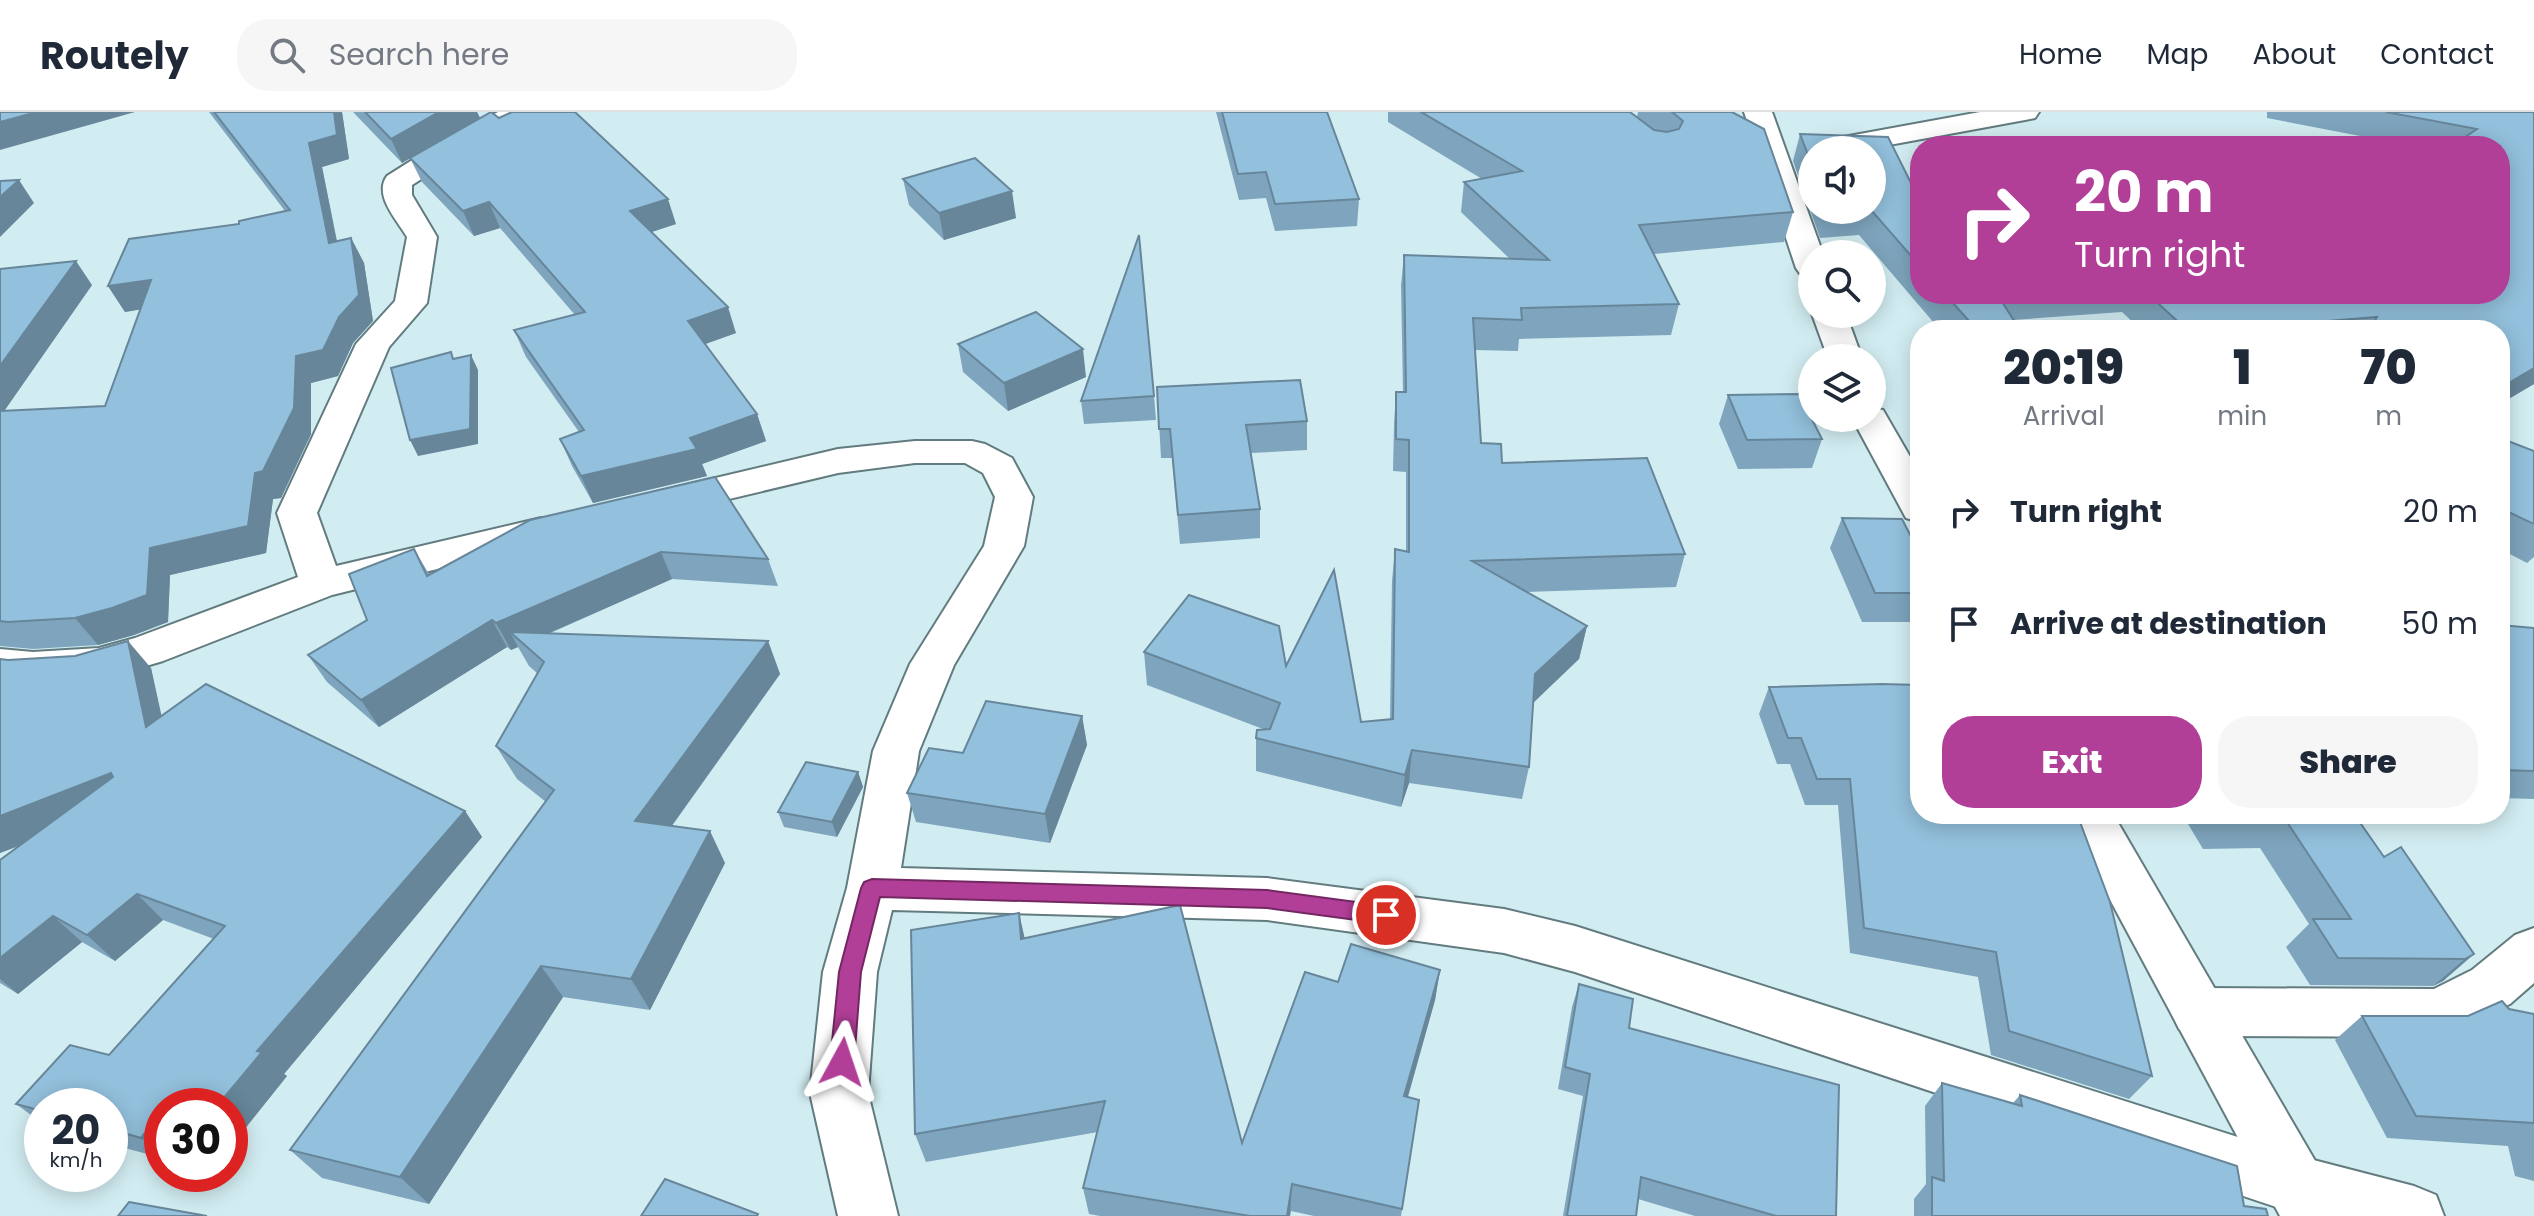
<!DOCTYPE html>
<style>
:root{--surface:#fff;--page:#f6f6f7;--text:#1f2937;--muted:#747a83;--line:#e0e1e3;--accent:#b13e97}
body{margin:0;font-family:Poppins,sans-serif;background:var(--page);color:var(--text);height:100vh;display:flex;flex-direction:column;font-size:30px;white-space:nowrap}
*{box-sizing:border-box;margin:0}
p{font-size:26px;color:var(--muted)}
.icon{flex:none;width:44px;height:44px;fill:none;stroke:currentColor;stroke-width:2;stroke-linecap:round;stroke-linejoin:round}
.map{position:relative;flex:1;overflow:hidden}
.panel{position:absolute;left:1910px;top:208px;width:600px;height:504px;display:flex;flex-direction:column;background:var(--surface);border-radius:32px;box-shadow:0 4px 20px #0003}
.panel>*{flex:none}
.hud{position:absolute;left:1910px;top:24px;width:600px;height:168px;border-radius:32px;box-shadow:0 4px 20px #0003;background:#b13e97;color:#fff;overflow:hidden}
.controls{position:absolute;left:1798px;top:24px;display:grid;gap:16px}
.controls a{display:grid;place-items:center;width:88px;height:88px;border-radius:50%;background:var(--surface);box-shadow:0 4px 20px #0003;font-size:40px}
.speed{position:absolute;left:24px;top:976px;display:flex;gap:16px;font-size:40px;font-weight:700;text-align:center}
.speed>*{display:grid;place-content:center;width:104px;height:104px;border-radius:50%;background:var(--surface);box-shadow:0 4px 20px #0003;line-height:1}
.speed small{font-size:20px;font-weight:400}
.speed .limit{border:12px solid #d22;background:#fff;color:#111}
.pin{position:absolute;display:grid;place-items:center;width:68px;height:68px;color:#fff;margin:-34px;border:4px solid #fff;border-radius:50%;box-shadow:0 2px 8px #0007}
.me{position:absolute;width:88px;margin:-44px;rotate:5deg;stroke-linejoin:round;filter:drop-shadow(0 0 6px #0008)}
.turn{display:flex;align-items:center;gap:28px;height:168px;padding:0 32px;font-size:36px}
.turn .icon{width:104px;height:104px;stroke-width:2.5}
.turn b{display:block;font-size:56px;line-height:68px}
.eta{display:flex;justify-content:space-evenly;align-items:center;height:136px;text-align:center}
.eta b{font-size:48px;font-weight:800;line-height:56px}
.primary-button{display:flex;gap:16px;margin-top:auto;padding:16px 32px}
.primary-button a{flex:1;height:92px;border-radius:32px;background:var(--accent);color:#fff;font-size:32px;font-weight:800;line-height:92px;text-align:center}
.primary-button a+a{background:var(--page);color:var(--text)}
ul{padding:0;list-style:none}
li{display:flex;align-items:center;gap:24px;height:112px;padding:0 32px}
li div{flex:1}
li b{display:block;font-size:30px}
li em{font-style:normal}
header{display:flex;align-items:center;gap:48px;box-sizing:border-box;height:112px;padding:0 40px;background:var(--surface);border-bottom:2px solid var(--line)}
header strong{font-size:38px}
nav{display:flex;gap:44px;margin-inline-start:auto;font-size:28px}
.search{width:560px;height:72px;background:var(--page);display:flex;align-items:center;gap:20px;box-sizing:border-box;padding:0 28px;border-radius:32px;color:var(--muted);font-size:30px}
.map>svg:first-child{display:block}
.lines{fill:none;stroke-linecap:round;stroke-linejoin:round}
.minor-casing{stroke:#627b7f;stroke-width:4}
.tertiary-casing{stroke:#627b7f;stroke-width:4}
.secondary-casing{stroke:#627b7f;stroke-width:4}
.minor{fill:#fff;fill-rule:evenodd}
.tertiary{fill:#fff;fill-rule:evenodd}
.secondary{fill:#fff;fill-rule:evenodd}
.wall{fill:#7ea5bd;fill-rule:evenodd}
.shaded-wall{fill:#67869a}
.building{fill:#93c0dc;stroke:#67869a;stroke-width:2}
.route{fill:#b13e97;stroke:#732862;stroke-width:2}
</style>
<header>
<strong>Routely</strong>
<div class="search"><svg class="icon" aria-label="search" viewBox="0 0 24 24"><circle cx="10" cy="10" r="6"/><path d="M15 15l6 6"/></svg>Search here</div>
<nav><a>Home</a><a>Map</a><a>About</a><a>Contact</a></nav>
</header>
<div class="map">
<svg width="2534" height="1104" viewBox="0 0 2534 1104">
<rect width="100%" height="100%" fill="#d2edf2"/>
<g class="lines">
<g class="minor-casing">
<g id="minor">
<path d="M498,0H533L529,6L467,38L412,73V83L437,125L427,191L389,235L317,401L336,454L541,406L555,410L561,419L555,428L332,483L163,549L99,568L33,572L0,569V537L33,540L99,536L135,526L298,465L277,401L356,232L395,189L407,125C397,108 373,83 387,64L447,26Z"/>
<path d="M1980,0H2039L2035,6L2025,8L1862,38H1812V45L1802,38L1806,32L1816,30Z"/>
<path d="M915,329H972L985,332L1012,346L1033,385L1024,434L954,553L919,639L901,756L1267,766L1504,797L1575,814L2294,1043L2315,1051L2324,1072L2315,1093L2294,1101L1575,860L1504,841L1267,808L892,798L877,860L868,981L898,1104H838L810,981L823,860L847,776L873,639L910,552L984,434L995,385L983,361L965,351H915L838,361L666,402L652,399L646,390L652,381L838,337Z"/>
<path d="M2534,816V871L2510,892L2439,925L2198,924L2179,917L2171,900L2179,883L2198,876L2434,877L2472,858L2515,823Z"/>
</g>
</g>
<g class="tertiary-casing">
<path id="tertiary" d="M2294,1043L2414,1074L2436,1083L2444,1104H2304L2273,1093L2264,1072L2273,1051Z"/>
</g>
<g class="secondary-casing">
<g id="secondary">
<path d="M1744,0H1772L1823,142H1812V166L1801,163L1796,156Z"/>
<path d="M1812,202H1846L1862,246H1828Z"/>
<path d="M1872,296L1883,298L1920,362V410L1906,406L1852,306H1872Z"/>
<path d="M2064,702H2113L2335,1083L2343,1104H2280Z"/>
</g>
</g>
<use href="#minor" class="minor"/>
<use href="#tertiary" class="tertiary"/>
<use href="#secondary" class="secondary"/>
</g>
<g class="wall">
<path d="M209,0H342L349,47L322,55L337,129L351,126L364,151L373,209L353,231L338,264L311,271V322L281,386L273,387L266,441L170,463L168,510L134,523L98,533L33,537L0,534V157L92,173L4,299L105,294L140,197L125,200L108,174L239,112L285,99Z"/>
<path d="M353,0H477L480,6H499L676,112L652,120L736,221L705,232L757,302L766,329L702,352L707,364L593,391L572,354L560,327L579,320L526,245L514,218L575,203L500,116L474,124L422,70L410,46L402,51Z"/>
<path d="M1216,0H1327L1359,87L1357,114L1275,119L1266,86L1239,88Z"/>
<path d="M1388,0H1630L1637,5L1638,0H1732L1793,100L1784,130L1654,142L1679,192L1671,223L1519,227L1518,239L1475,238L1481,331L1502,351L1685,442L1676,475L1526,480L1587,514L1579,547L1533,590L1529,655L1522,687L1409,671L1401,695L1256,659V626L1263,617L1147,573L1144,540L1286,554L1361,610L1390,607L1392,469L1395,437L1406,439V360L1393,359L1394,312L1396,280H1403L1401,173L1404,143L1510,147L1461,100L1464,70L1482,67L1388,10Z"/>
<path d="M2267,0H2534V272L2500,292V218H2141L2122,200L2013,208L2020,218H1940L1859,123L1820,126L1793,49L1800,22L1913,75L1920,74V182H2500V34H2412L2267,6ZM1812,38L1872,98H1812Z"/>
<path d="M903,67L1016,106L944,128L909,93Z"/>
<path d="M958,232L1086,265L1008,299L963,260Z"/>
<path d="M1157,275L1307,309V338L1251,341L1260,397V426L1180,432L1172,346H1161Z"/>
<path d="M1728,283L1822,327L1812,356L1738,357L1719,312Z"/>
<path d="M1154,284L1156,308L1084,312L1081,289Z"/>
<path d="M2500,326L2534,339V445L2527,451L2500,437Z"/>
<path d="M1842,406L1920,442V510H1862L1830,436Z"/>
<path d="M530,408L768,447L778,474L672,467L548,522L768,529L780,562L672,714L725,751L650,898L563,885L429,1092L322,1066L290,1038L546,690L517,667L496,634L537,561L529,554L518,535L511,538L507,535L379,615L327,570L308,543L367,508L414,437L429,462Z"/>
<path d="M2500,513L2534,516V687L2500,686Z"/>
<path d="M0,547L151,556L161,604L465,699L482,725L284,962L287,964L235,1029L230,1028V994H162V1046L110,1032V994H42V1011L16,992L109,943L214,827L163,808L115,849L82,830L18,882L0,871V748L19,734L0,741Z"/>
<path d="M1769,575L2152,964L2129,987L1991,943L1978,865L1850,841L1838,693H1805L1790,652H1777L1759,602Z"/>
<path d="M1082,604L1087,633L1050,731L916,710L907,681Z"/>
<path d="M858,660L863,675L837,725L784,715L778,700Z"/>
<path d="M2182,702H2354L2384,745L2474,842L2443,869L2433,874L2310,873L2286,835L2309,812L2260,736L2203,737Z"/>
<path d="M1019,801L1024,826L1242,1031L1338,870L1440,858L1435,888L1408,985L1419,988L1401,1104H1314L1291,1099L1290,1104H1100L1089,1102L1083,1076L1098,1020L926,1050L915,1022Z"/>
<path d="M1579,872L1629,916L1836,1104H1695L1638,1087L1636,1104H1563L1583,984L1558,977L1572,895Z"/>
<path d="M2509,897L2534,902V1069L2515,1064L2508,1034L2387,1026L2335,928L2362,904H2468Z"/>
<path d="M1942,971L2013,991L2020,983L2244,1094L2268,1104H1914V1087L1926,1072L1925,994Z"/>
</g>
<g class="shaded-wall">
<path d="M37,0H135L0,38V10Z"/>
<path d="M334,0H342L349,47L322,55L342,156L329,131L309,31Z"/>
<path d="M439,0H477L480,6L402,51L391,27Z"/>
<path d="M19,68L34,91L0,125V85Z"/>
<path d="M1012,79L1016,106L944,128L939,101Z"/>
<path d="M668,87L676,112L639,124L630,99Z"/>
<path d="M489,90L500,116L474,124L463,99Z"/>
<path d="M351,126L364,151L373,209L353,231L338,264L311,271V322L281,386L273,387L266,441L170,463L168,510L134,523L98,533L75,506L150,436L255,361L296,244Z"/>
<path d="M76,149L92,173L0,305V254Z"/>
<path d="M151,168L168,193L125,200L108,174Z"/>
<path d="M728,195L736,221L697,235L688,209Z"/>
<path d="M1083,237L1086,265L1008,299L1004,271Z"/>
<path d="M471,243L478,258V332L418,344L410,328Z"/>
<path d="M2534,256V272L2500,292V276Z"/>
<path d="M757,302L766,329L702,352L707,364L593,391L581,364Z"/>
<path d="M661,440L672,467L524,532L510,520L518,535L511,538L496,511Z"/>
<path d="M492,508L507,535L379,615L361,588Z"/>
<path d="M1587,514L1579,547L1529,595L1535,562Z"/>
<path d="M128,529L151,556L170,642L146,615Z"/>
<path d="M768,529L780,562L652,741L635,709Z"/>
<path d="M1082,604L1087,633L1050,731L1045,702Z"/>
<path d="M1412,638L1409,671L1401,695L1405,663Z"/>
<path d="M858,660L863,675L837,725L832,710Z"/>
<path d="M111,661L136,688L0,741V704Z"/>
<path d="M465,699L482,725L284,962L287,964L235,1029L230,1025V994H217L257,939Z"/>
<path d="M710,719L725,751L650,898L631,867Z"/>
<path d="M137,782L163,808L115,849L87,823Z"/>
<path d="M1019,801L1026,832L1021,827Z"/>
<path d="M53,804L82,830L18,882L0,867V846Z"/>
<path d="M2474,842L2443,869L2433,874L2465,847Z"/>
<path d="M541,854L563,885L429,1092L400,1065Z"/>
<path d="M1440,858L1435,888L1400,1012L1404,984Z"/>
<path d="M162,1000V1042L141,1026Z"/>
<path d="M1292,1072L1290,1104H1287Z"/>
</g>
<g class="building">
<path d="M0,0H37L0,10Z"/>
<path d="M214,0H334L337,23L309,31L329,131L351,126L359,183L339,205L323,238L296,244L294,296L263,359L255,361L248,414L150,436L147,483L112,496L75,506L8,510L0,509V299L105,294L151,168L108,174L129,127L239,112V109L290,98Z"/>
<path d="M365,0H439L391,27Z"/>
<path d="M491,0L499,6L512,0H575L668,87L630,99L728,195L688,209L757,302L690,326L697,337L581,364L560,327L584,318L514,218L585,200L489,90L463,99L410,46Z"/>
<path d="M1222,0H1327L1359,87L1275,92L1266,60L1238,62Z"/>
<path d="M1421,0H1630L1654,18L1667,20L1679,17L1683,9L1672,0H1732L1764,17L1793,100L1639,113L1679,192L1521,196L1522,208L1473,206L1481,331L1501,332L1502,351L1647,346L1685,442L1472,449L1587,514L1535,562L1529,655L1412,638L1405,663L1256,626L1257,618L1270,617L1280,591L1144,540L1189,483L1279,514L1286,554L1334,458L1361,610L1393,607L1395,437L1409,440V328L1396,327V280H1406L1404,143L1549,148L1464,70L1522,59Z"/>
<path d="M2386,0H2534V256L2500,276V218H2370L2377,205L2220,218H2187L2148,182H2500V34H2452L2477,17Z"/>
<path d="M1800,22L1888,25L1913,75L1920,74V154L1871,98H1872V38H1812V53Z"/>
<path d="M2252,26L2266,34H2211Z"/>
<path d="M975,46L1012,79L939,101L903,67Z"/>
<path d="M19,68L0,85V69Z"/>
<path d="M1139,123L1154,284L1081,289Z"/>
<path d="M76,149L0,254V157Z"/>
<path d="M1945,182H1997L2020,218H1977Z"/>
<path d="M1036,200L1083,237L1004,271L958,232Z"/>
<path d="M451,240L453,247L471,243L470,317L410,328L391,256Z"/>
<path d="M1300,268L1307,309L1246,313L1260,397L1178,403L1170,317H1159L1157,275Z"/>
<path d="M1799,282L1822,327L1747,328L1728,283Z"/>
<path d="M2500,326L2534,339V412L2500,396Z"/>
<path d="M715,365L768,447L661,440L496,511L492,508L361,588L308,543L367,508L349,462L414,437L427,464L530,408Z"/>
<path d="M1842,406L1902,407L1920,442V481H1875Z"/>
<path d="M2500,513L2534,516V659L2500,658Z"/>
<path d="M510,520L768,529L635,709L710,719L631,867L541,854L400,1065L290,1038L554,678L496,634L544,550Z"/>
<path d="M128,529L146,615L206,572L465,699L257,939L262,940L217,994H162V1000L141,1026L110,1017V994H42V999L16,992L70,933L109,943L225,814L137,782L87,823L53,804L0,846V748L113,665L111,661L0,704V547L8,548L75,544Z"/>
<path d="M1882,572L1920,573V702H2077L2110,790L2152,964L2009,919L1996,840L1864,816L1850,667H1817L1801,626H1788L1769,575Z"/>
<path d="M986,589L1082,604L1045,702L907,681L929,636L963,641Z"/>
<path d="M806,650L858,660L832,710L778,700Z"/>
<path d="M2222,702H2354L2384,745L2401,735L2474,842L2465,847L2338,846L2313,807H2351L2285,707L2226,708Z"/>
<path d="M1180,793L1242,1031L1305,860L1338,870L1351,832L1440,858L1404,984L1419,988L1402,1097L1292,1072L1287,1104H1250L1083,1076L1105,989L915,1022L911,818L1019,801L1021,827Z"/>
<path d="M1579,872L1633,887L1629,916L1839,973L1836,1104H1776L1641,1065L1636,1104H1567L1590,962L1565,955Z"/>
<path d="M2502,889L2509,897L2534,902V1011L2416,1004L2362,904H2468Z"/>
<path d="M1942,971L2022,994L2020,983L2237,1054L2244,1094L2266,1097L2268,1104H1932V1065L1944,1069Z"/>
<path d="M665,1067L758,1102L757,1104H641Z"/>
<path d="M129,1090L207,1104H118Z"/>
</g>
<path class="route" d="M872,767L1267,778L1386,794L1393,796L1396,803L1393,809L1386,812L1267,796L880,785L861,860L854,950L850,958L842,961L834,958L830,950L839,860L861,776L864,770Z"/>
</svg>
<div class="controls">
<a><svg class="icon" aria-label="sound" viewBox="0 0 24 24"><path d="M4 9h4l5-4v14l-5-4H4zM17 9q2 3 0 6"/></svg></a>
<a><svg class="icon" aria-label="search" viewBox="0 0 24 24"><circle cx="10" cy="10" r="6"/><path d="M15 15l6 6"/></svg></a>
<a><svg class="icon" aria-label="layers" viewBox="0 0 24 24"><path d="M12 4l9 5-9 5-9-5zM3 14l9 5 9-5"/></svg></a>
</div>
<div class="speed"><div>20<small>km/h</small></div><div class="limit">30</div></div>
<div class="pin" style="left:1386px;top:803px;background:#d93025"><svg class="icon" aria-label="arrive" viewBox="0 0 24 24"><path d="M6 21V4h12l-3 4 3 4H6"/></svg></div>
<svg class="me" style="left:842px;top:950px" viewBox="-20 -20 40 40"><path d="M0-17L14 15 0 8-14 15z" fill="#b13e97" stroke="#fff" stroke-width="4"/></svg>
<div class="hud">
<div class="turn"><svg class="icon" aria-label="right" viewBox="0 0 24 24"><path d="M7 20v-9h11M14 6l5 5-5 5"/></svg><div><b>20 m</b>Turn right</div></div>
</div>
<section class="panel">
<div class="eta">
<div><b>20:19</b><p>Arrival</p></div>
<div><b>1</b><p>min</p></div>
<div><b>70</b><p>m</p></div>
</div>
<ul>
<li><svg class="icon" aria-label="right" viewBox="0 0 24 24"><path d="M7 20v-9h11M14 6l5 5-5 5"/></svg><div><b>Turn right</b></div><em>20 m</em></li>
<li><svg class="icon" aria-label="arrive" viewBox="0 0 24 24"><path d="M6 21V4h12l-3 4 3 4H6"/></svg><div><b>Arrive at destination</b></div><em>50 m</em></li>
</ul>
<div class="primary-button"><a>Exit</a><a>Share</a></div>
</section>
</div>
